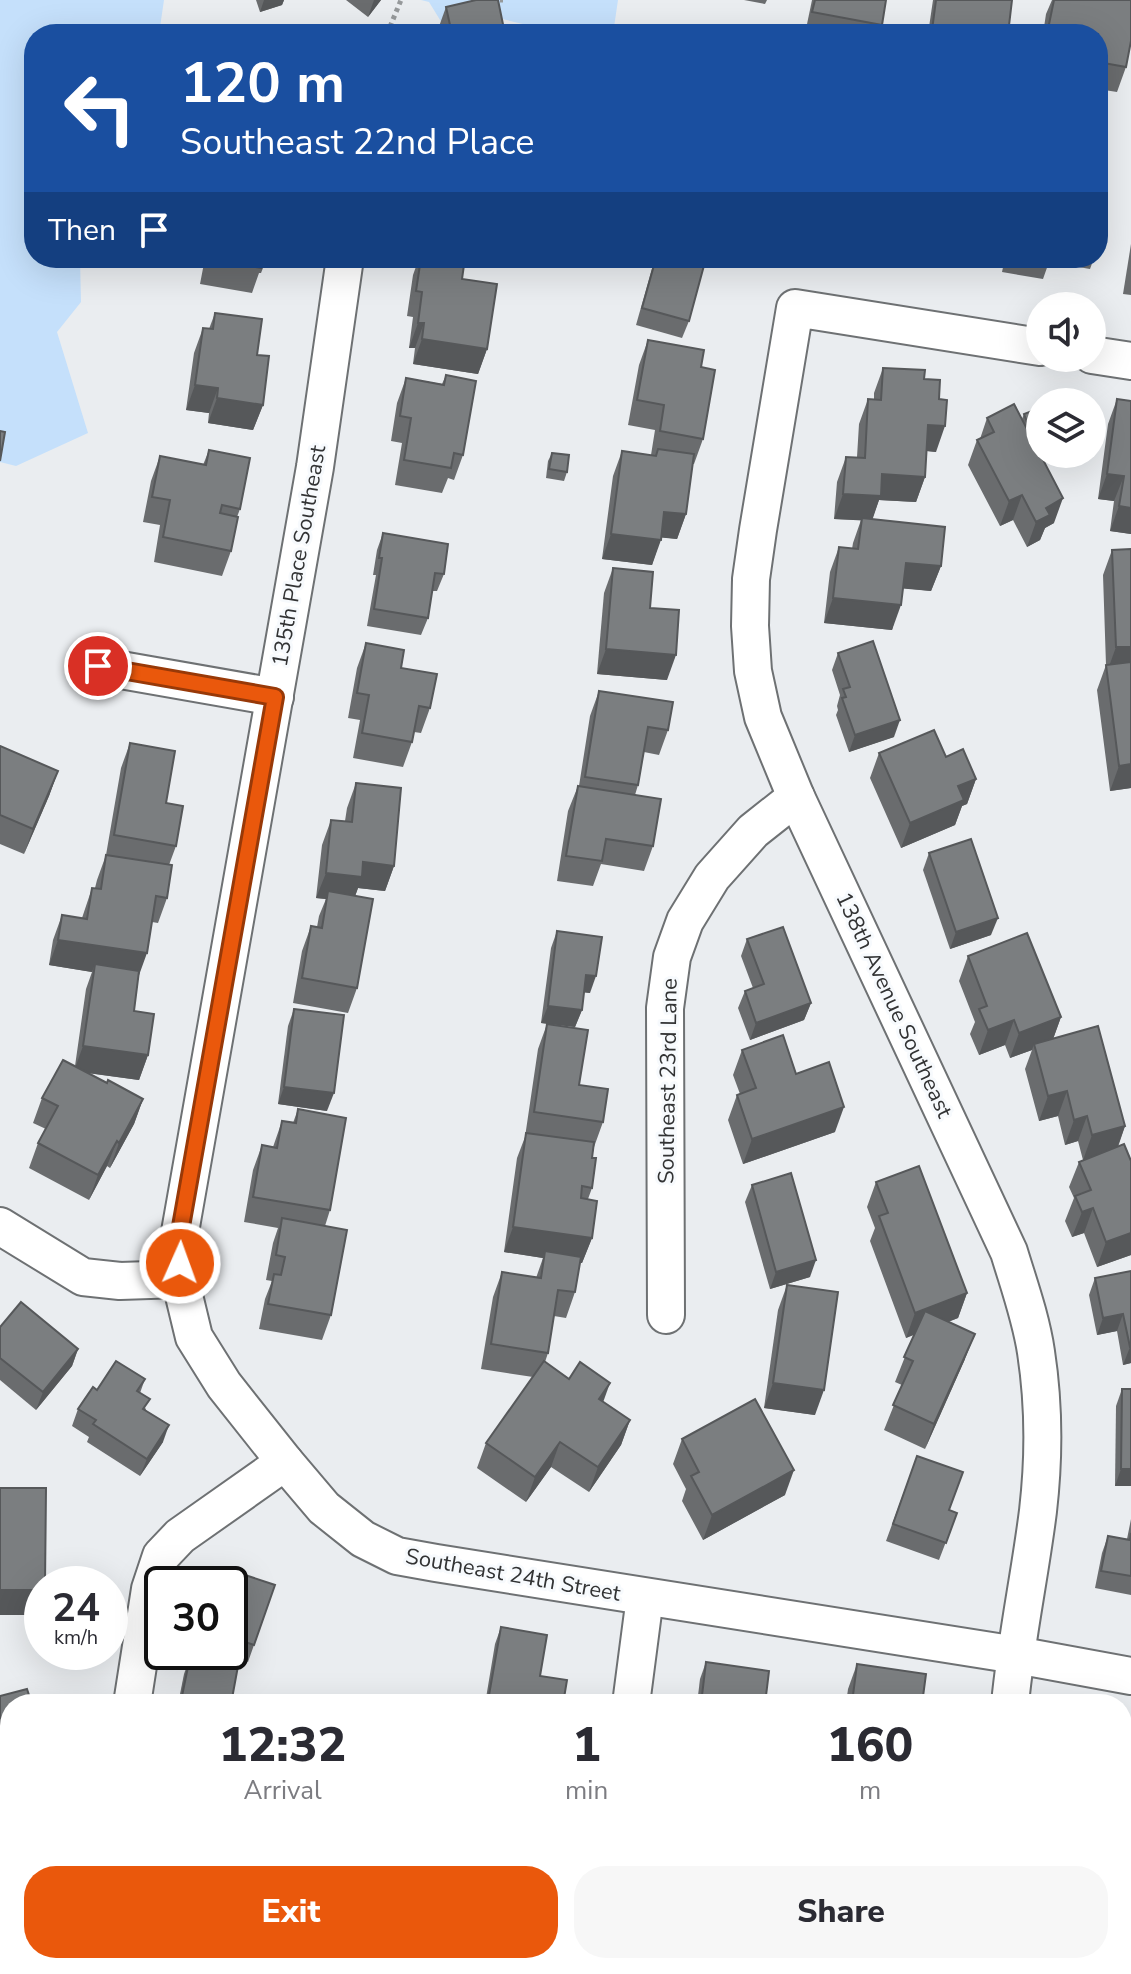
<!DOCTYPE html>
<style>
:root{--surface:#fff;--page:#f7f7f7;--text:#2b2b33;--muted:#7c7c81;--accent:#ea580c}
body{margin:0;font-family:"Nunito Sans",sans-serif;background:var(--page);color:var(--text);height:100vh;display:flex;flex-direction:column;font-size:30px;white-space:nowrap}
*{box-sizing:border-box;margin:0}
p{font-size:26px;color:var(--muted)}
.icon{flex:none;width:44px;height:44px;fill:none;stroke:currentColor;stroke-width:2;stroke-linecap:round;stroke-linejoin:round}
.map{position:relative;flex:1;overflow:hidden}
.side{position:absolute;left:0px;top:1694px;width:1132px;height:280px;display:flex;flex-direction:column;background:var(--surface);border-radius:32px 32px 0 0;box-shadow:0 8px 32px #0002}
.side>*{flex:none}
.banner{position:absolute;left:24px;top:24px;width:1084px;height:244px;border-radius:32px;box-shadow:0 8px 32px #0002;background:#1a4fa0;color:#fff;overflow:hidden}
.tools{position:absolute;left:1026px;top:292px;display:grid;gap:16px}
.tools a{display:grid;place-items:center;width:80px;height:80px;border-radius:50%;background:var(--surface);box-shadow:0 8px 32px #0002;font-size:40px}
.speed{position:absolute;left:24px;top:1566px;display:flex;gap:16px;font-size:40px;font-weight:700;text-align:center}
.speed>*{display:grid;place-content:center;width:104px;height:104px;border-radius:50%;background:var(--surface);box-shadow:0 8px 32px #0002;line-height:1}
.speed small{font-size:20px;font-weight:400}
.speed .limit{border:4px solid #111;border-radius:12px;background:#fff;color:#111}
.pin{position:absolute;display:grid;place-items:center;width:68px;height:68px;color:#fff;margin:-34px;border:4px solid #fff;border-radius:50%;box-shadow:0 2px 8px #0007}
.me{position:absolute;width:88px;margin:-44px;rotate:2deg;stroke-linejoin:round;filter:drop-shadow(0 0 6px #0008)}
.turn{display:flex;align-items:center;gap:28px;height:168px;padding:0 24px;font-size:36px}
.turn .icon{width:104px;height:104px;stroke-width:2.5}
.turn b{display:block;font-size:56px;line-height:68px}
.then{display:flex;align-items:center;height:76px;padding:0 24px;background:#0003;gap:16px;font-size:30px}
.eta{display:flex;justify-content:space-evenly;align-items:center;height:136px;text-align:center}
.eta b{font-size:48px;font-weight:800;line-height:56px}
.button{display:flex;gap:16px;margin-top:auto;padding:16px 24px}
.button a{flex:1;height:92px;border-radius:32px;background:var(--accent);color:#fff;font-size:32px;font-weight:800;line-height:92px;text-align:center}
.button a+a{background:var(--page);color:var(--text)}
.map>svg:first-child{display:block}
.green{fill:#c5e0fb}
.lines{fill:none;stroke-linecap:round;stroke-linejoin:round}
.minor-casing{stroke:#6e7173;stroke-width:40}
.path{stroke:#96999b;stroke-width:5;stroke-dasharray:4 4;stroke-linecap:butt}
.minor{stroke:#fff;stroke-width:36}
.wall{fill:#6a6c6e}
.shaded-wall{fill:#56585a}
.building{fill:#7b7e80;stroke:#56585a;stroke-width:2}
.route-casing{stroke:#983908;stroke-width:20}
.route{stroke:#ea580c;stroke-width:14}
.labels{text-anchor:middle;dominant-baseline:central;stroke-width:6;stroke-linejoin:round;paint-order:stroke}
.street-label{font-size:22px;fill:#323334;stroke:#f7fafd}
</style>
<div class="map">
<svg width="1131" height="1974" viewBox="0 0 1131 1974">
<rect width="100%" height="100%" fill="#eaedf0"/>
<g class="green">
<path d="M0,0H164L159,34H34V258H80L81,302L57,332L88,433L16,466L0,462Z"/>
<path d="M421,0H618L613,34H565L498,18L445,28L429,2Z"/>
</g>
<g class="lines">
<g class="minor-casing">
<g id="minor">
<path d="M1092,355L1131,361"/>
<path d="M98,666L275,697"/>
<path d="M0,1226L83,1277L120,1281L180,1279L194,1337L224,1385L285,1462L324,1508L363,1539L397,1556L436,1563L1016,1655L1131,1676"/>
<path d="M180,1279V1232L315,467L345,258"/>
<path d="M666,1315L665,1008L672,957L685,921L712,877L753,831L796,797"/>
<path d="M132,1704L150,1589L161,1556L180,1536L285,1462"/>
<path d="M631,1704L645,1597"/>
<path d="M1010,1704C1016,1639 1030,1575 1038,1511C1044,1459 1044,1404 1036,1352C1031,1318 1019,1285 1009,1252L796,797L763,717L753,671L750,626L751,579L758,530L795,308L1040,347"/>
<path d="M90,1974L91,1964"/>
<path d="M600,1974L601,1964"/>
<path d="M979,1974L980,1964"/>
</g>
</g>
<g class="path">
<path d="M484,0H503"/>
<path d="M387,34L401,0"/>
</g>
<use href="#minor" class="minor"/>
</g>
<g class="wall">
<path d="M256,0H284L282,5L260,12Z"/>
<path d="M346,0H381L368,17Z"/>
<path d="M744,0H767L765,4Z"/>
<path d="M812,0H886L882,25L878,34H834L806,29Z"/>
<path d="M933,0H1012L1008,34H928Z"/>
<path d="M1052,0H1131L1126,67L1117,92L1098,89V34H1043L1046,14Z"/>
<path d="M446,7L505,34H437V32Z"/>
<path d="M1131,244V295L1123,294Z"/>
<path d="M205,258H267L261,273H259L252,293L200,284Z"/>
<path d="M419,258H465L462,279L487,349L478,374L413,364L415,348H409L413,317L407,316L413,275Z"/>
<path d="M655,258H706L689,321L682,338L636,325Z"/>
<path d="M1005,258H1094L1090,269L1049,262L1043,279L1002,272Z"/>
<path d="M215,313L257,355L263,405L253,430L208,423L209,413L186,410L194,353L203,328L209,329Z"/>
<path d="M648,340L701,367L703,439L694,464H692L686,514L677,539L661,537L652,565L602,559L613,476L622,451L651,455L655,430L628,425L639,365Z"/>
<path d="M883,368L924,379L936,452L926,451L925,477L916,502L879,500L872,519L941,566L931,591L903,588L892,630L824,623L830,572L839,547L852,549L853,543L861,520L834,519L837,482L846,457H857L859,424L868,399H874V393Z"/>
<path d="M446,375L463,455L454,480L448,478L442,493L395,485L402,443L391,441L397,403L406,378L442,384Z"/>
<path d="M1117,399L1131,401V534L1110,531L1114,501L1098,499L1108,424Z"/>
<path d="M1024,414L1040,454H1062L1044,461L1054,523L1045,528L1040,540L1027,547L1013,520L1000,526L968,465L977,440L980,439L987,418L1022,419Z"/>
<path d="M209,450L240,509L237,517L231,551L222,576L154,562L160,525L143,522L151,481L160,456L203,465Z"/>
<path d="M552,453L567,472L564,481L546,478L548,461Z"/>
<path d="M383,533L444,574L437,591H432L428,618L421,635L367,626L376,575H373L377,550Z"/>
<path d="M1112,550L1131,788L1110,791L1097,690L1106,665L1103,575Z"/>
<path d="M613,568L650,608L667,680L597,674L604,593Z"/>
<path d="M366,643L401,668L430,708L421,733L414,732L412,742L403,767L353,758L360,720L348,718L357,668Z"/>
<path d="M838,653L894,737L849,752L836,715L838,710L837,706L840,695L832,670Z"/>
<path d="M599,691L668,730L659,755L644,752L638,785L635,795L653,846L644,871L601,864L593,886L557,881L568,811L578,786H579L590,716Z"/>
<path d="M130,743L166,803L176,846L169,865L167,898L158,923L152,922L138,978L134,1011L148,1055L139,1080L87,1073L107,1083L143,1099L134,1124L110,1168L107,1166L89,1200L29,1168L38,1143L46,1129L33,1123L42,1098L75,1066L86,989L92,972L49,965L53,940L62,915L82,918L92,888H95L97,880L106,855L121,768Z"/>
<path d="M0,746L58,771L49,796L24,854L0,844Z"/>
<path d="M879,753L946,757L976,779L967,804L962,806L955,825L901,848L870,778Z"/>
<path d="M356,783L394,866L385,891L358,888L355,896L357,988L348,1013L293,1003L302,951L311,926L317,927L319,916L326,899L316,898L322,845L331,820L345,821L347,808Z"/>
<path d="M929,853L991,935L950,949L923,870Z"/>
<path d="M557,931L590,993L584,992L582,1010L575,1027L541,1023L551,948Z"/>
<path d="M747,939L811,1003L804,1020L750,1040L738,1008L745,991L753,988L741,956Z"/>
<path d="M968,956L1061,1017L1053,1039L1125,1126L1118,1147L1131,1161V1255L1097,1267L1084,1233L1072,1237L1065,1221L1074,1198L1069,1187L1079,1162L1083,1160L1078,1141L1065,1145L1058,1116L1039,1121L1025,1069L1032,1050L1010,1058L1005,1045L979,1055L970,1034L975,1022L959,981Z"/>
<path d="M294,1009L327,1111L278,1104L288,1026Z"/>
<path d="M547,1024L579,1085L603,1122L594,1147L592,1158V1188L588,1199L592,1238L582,1263H580L575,1292L566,1318L554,1316L548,1353L545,1362L630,1420L621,1445L589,1492L551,1467L526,1502L477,1468L486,1443L533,1377L481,1369L493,1297L502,1272L536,1278L543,1258L504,1252L517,1158L525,1137L538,1049Z"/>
<path d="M742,1050L796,1074L835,1132L743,1164L728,1120L737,1095L740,1094L733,1075Z"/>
<path d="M298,1109L330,1210L325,1226L331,1315L322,1340L259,1329L265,1299L272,1281L266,1280L273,1243L278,1228L244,1222L253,1170L262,1145L273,1147L282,1121L293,1123Z"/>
<path d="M876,1182L967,1293L958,1318L948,1322L965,1359L925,1449L884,1430L902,1385L895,1382L914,1334L906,1338L870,1241L875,1228L867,1207Z"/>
<path d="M752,1185L810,1277L770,1289L745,1202Z"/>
<path d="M1131,1271V1363L1123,1365L1117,1331L1097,1335L1089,1295L1095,1278Z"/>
<path d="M787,1285L815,1415L764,1408L778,1310Z"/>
<path d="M0,1327L78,1349L72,1366L36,1410L0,1380Z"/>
<path d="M145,1379L140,1393L146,1410L163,1442L140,1476L87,1442L89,1437L72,1426L78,1409L97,1390Z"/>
<path d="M1122,1389H1131V1486H1115L1116,1406Z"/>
<path d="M682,1439L785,1495L703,1540L682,1501L686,1489L673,1464Z"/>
<path d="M917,1456L949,1510L957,1513L939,1560L886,1541Z"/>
<path d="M1131,1519V1595L1095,1588L1102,1553L1108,1536L1127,1539Z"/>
<path d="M230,1584L254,1645L248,1662L217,1652H230Z"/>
<path d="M501,1627L540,1676L563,1704H485L495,1644Z"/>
<path d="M190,1657L231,1704H178L184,1674Z"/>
<path d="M706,1662L765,1704H697L700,1679Z"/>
<path d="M857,1664L922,1704H846L848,1689Z"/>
<path d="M0,1849L10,1851V1964H20L19,1966L2,1963L0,1970Z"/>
<path d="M468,1964H537L535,1974H466Z"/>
<path d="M835,1964H897L896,1974H833Z"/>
<path d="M1080,1964H1122L1129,1974H1079Z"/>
</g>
<g class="shaded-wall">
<path d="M264,0H284L282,5L260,12Z"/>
<path d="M374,0H381L368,17Z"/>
<path d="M932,30L958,34H931Z"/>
<path d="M418,323H424L415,348H409Z"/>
<path d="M422,339L487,349L478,374L413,364Z"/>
<path d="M195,385L218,388L209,413L186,410Z"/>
<path d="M217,398L263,405L253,430L208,423Z"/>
<path d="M928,425L945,426L936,452L919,450Z"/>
<path d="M1040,447V454H1062L1031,465L1037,448Z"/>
<path d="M882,474L925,477L916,502L879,500L872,521L834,519L843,494Z"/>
<path d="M1107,474L1124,476L1114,501L1098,499Z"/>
<path d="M1022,495L1013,520L1000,526L1009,501Z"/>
<path d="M1063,498L1054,523L1045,528L1040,540L1027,547L1036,522L1046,508Z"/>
<path d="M1119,506L1131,508V534L1110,531Z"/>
<path d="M664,512L686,514L677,539L655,537Z"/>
<path d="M611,534L661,540L652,565L602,559Z"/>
<path d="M906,563L941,566L931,591L897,588Z"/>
<path d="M833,598L901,605L892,630L824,623Z"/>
<path d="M1116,647H1131V671L1107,672Z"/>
<path d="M606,649L676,655L667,680L597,674Z"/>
<path d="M900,720L894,737L849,752L855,735Z"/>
<path d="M1131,764V788L1110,791L1119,766Z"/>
<path d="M58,771L49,796L24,854L33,829Z"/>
<path d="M976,779L967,804L962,806L955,825L901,848L910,823L958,786Z"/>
<path d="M363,862L394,866L385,891L358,888L353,902L328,891L326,899L316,898L326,873Z"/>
<path d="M998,918L991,935L950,949L956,932Z"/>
<path d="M58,940L147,953L138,978L95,964L92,972L49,965Z"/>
<path d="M586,975L596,976L590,993L580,992Z"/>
<path d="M811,1003L804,1020L750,1040L756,1023Z"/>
<path d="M548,1006L582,1010L575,1027L541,1023Z"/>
<path d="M1061,1017L1052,1042L1034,1044L1032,1050L1010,1058L1019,1033Z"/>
<path d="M1014,1020L1005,1045L979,1055L988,1030Z"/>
<path d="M83,1046L148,1055L139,1080L74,1071Z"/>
<path d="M284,1087L334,1093L327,1111L278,1104Z"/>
<path d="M1067,1091L1058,1116L1039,1121L1048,1096Z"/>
<path d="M143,1099L134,1124L110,1168L119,1143Z"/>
<path d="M844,1107L835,1132L743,1164L752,1139Z"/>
<path d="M1087,1116L1078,1141L1065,1145L1074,1120Z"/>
<path d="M1125,1126L1116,1151L1083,1160L1092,1135Z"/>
<path d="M117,1141L107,1166L89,1200L98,1175Z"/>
<path d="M1093,1208L1084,1233L1072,1237L1082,1212Z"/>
<path d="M513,1227L592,1238L582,1263L544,1258L545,1251L543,1258L504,1252Z"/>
<path d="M1131,1233V1255L1097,1267L1106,1242Z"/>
<path d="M816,1260L810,1277L770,1289L776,1272Z"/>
<path d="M967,1293L958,1318L906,1338L915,1313Z"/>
<path d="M1123,1314L1117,1331L1097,1335L1103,1318Z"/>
<path d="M975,1334L965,1359L925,1449L934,1424Z"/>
<path d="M1130,1347H1131V1363L1123,1365Z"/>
<path d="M78,1349L72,1366L36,1410L43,1392Z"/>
<path d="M610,1383L601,1408L599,1399Z"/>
<path d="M773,1383L824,1390L815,1415L764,1408Z"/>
<path d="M630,1420L621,1445L589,1492L598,1467Z"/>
<path d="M169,1425L163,1442L140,1476L147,1459Z"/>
<path d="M560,1442L551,1467L526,1502L535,1477Z"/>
<path d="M1121,1469H1131V1486H1115Z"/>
<path d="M794,1470L785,1495L703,1540L712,1515Z"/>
<path d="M0,1590H42V1599L36,1615H0Z"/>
<path d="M853,1695L879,1698L877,1704H849Z"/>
<path d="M10,1804V1826L0,1829V1807Z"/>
<path d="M1122,1896L1131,1897V1910L1126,1922H1122Z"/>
<path d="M176,1964H213L211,1969Z"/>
</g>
<g class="building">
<path d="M476,0H498L505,34H452L446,7Z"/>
<path d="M815,0H886L882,25L812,12Z"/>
<path d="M936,0H1012L1008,34H958L932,30Z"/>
<path d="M1054,0H1131V41L1126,67L1098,62V34H1047Z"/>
<path d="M1098,219H1102L1098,243Z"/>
<path d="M210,258H262L261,268L210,259Z"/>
<path d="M421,258H465L462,279L497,284L487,349L422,339L424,323H418L422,292L416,291Z"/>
<path d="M656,258H706L689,321L642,308Z"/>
<path d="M1029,258H1050L1049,261Z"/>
<path d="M215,313L262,319L257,355L269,356L263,405L217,398L218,388L195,385L203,328L213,329Z"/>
<path d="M648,340L704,350L701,367L715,370L703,439L660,431L664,405L637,400Z"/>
<path d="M883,368L925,370L924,379L940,380L939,399L947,400L945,426L928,425L925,477L882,474L881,496L843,494L846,457L865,458L868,399L881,400Z"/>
<path d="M446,375L476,381L463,455L454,453L451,468L404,460L411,418L400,416L406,378L444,385Z"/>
<path d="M1117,399L1131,401V508L1119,506L1124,476L1107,474Z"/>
<path d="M1014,404L1063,498L1046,508L1050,515L1036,522L1022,495L1009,501L977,440L994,432L987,418Z"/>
<path d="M1040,408V447L1037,448L1024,414Z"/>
<path d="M0,431L5,432L0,461Z"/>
<path d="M658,449L694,454L686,514L664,512L661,540L611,534L622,451L656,456Z"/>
<path d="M209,450L250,458L240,509L222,505L220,513L238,517L231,551L163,537L170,500L152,497L160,456L206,465Z"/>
<path d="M552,453L569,455L567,472L549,469Z"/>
<path d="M862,518L945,527L941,566L906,563L901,605L833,598L839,547L858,549Z"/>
<path d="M383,533L448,544L444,574L435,573L428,618L374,609L382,558H379Z"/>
<path d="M1131,549V647H1116L1112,550Z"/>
<path d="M613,568L653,572L650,608L679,610L676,655L606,649Z"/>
<path d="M873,641L900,720L855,735L842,698L846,697L843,689L850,687L838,653Z"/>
<path d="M366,643L404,650L401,668L437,674L430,708L419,706L412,742L362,733L369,695L357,693Z"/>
<path d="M1131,662V764L1119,766L1106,665Z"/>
<path d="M599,691L673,702L668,730L648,727L638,785L585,777Z"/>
<path d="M934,730L946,757L963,749L976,779L958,786L964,800L910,823L879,753Z"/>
<path d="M130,743L175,751L166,803L183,806L176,846L114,835Z"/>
<path d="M0,746L58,771L33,829L0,815Z"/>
<path d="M356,783L401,788L394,866L363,862L362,877L326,873L331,820L352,822Z"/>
<path d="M578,786L661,799L653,846L606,839L602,861L566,856Z"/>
<path d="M971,839L998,918L956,932L929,853Z"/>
<path d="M106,855L172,865L167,898L156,896L147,953L58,940L62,915L87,919L92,888L101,889Z"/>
<path d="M328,891L373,899L357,988L302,978L311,926L322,928Z"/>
<path d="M783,927L811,1003L756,1023L745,991L764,984L747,939Z"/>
<path d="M557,931L602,937L596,976L586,975L582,1010L548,1006Z"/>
<path d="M1027,933L1061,1017L1019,1033L1014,1020L988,1030L979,1009L987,1006L968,956Z"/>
<path d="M95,964L139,971L134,1011L154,1014L148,1055L83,1046Z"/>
<path d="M294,1009L344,1015L334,1093L284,1087Z"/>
<path d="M547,1024L588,1030L579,1085L608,1089L603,1122L534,1112Z"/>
<path d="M1098,1026L1125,1126L1092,1135L1087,1116L1074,1120L1067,1091L1048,1096L1034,1044Z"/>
<path d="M783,1035L796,1074L829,1062L844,1107L752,1139L737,1095L756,1088L742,1050Z"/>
<path d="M63,1060L107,1083L108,1080L143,1099L119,1143L117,1141L98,1175L38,1143L58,1106L42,1098Z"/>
<path d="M298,1109L346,1118L330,1210L253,1197L262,1145L277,1148L282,1121L296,1123Z"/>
<path d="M526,1133L594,1142L592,1158H596L592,1188L582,1186L581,1198L597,1201L592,1238L513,1227Z"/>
<path d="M1124,1144L1131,1161V1233L1106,1242L1093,1208L1082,1212L1075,1196L1091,1190L1079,1162Z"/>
<path d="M919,1166L967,1293L915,1313L879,1216L888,1213L876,1182Z"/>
<path d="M791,1173L816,1260L776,1272L752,1185Z"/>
<path d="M282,1218L347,1230L331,1315L268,1304L274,1274L281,1275L285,1257L276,1255Z"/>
<path d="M545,1251L581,1257L575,1292L558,1290L548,1353L491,1344L502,1272L541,1278Z"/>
<path d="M1131,1271V1347H1130L1123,1314L1103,1318L1095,1278Z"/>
<path d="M787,1285L838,1292L824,1390L773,1383Z"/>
<path d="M21,1302L78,1349L43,1392L0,1358V1327Z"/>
<path d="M925,1311L975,1334L934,1424L893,1405L913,1361L904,1357Z"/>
<path d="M116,1361L145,1379L137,1391L150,1399L143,1409L169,1425L147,1459L93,1424L96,1420L78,1409L93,1387L97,1390Z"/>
<path d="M544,1361L569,1379L580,1362L610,1383L599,1399L630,1420L598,1467L560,1442L535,1477L486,1443Z"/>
<path d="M1122,1389H1131V1469H1121Z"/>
<path d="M755,1399L794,1470L712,1515L691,1476L699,1472L682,1439Z"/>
<path d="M917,1456L963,1472L949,1510L957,1513L946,1543L893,1524Z"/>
<path d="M0,1488H46L45,1584H42V1590H0Z"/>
<path d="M1131,1533V1576L1101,1571L1108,1536L1130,1540Z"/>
<path d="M233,1571L275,1585L254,1645L230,1637V1584H229Z"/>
<path d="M501,1627L547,1635L540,1676L567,1680L563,1704H525V1701L489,1695Z"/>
<path d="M190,1657L238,1666L231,1704H192L193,1699L182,1696Z"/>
<path d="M706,1662L769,1671L765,1704H701Z"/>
<path d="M857,1664L926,1674L922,1704H878L879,1698L853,1695Z"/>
<path d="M27,1689L32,1704H10V1804L0,1807V1696Z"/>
<path d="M1122,1721L1131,1722V1804L1122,1802Z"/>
<path d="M1122,1804L1131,1806V1897L1122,1896Z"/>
<path d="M0,1849L10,1851V1938H9L5,1954L0,1953Z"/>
<path d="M1122,1931L1131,1932V1956L1129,1974H1083L1084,1964H1122Z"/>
<path d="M474,1964H537L535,1974H472Z"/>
<path d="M838,1964H897L896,1974H837Z"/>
<path d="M675,1971L690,1974H674Z"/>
</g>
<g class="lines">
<g class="route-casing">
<path id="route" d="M98,666L275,697L180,1232V1263"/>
</g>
<use href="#route" class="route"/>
</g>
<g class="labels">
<g class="street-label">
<text transform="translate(299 556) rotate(-80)">135th Place Southeast</text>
<text transform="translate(894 1005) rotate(65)">138th Avenue Southeast</text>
<text transform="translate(668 1081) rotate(-89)">Southeast 23rd Lane</text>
<text transform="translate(513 1575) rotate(10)">Southeast 24th Street</text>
</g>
</g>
</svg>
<div class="tools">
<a><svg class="icon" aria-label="sound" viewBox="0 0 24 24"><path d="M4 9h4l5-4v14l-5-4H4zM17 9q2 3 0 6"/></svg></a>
<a><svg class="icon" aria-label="layers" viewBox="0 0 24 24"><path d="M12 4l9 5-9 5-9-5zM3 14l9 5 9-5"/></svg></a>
</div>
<div class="speed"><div>24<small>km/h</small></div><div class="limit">30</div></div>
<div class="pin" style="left:98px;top:666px;background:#d93025"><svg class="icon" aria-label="arrive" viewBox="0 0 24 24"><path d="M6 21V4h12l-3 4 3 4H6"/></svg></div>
<svg class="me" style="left:180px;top:1263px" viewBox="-20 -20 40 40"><circle r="17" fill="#ea580c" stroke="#fff" stroke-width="3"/><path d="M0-11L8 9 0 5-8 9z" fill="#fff"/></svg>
<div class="banner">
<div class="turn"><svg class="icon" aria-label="left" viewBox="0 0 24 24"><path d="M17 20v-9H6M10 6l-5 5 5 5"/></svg><div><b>120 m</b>Southeast 22nd Place</div></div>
<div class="then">Then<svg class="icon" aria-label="arrive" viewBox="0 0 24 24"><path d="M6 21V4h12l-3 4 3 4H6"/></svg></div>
</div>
<section class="side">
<div class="eta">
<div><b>12:32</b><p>Arrival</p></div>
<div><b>1</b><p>min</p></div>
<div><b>160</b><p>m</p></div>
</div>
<div class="button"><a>Exit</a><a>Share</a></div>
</section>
</div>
